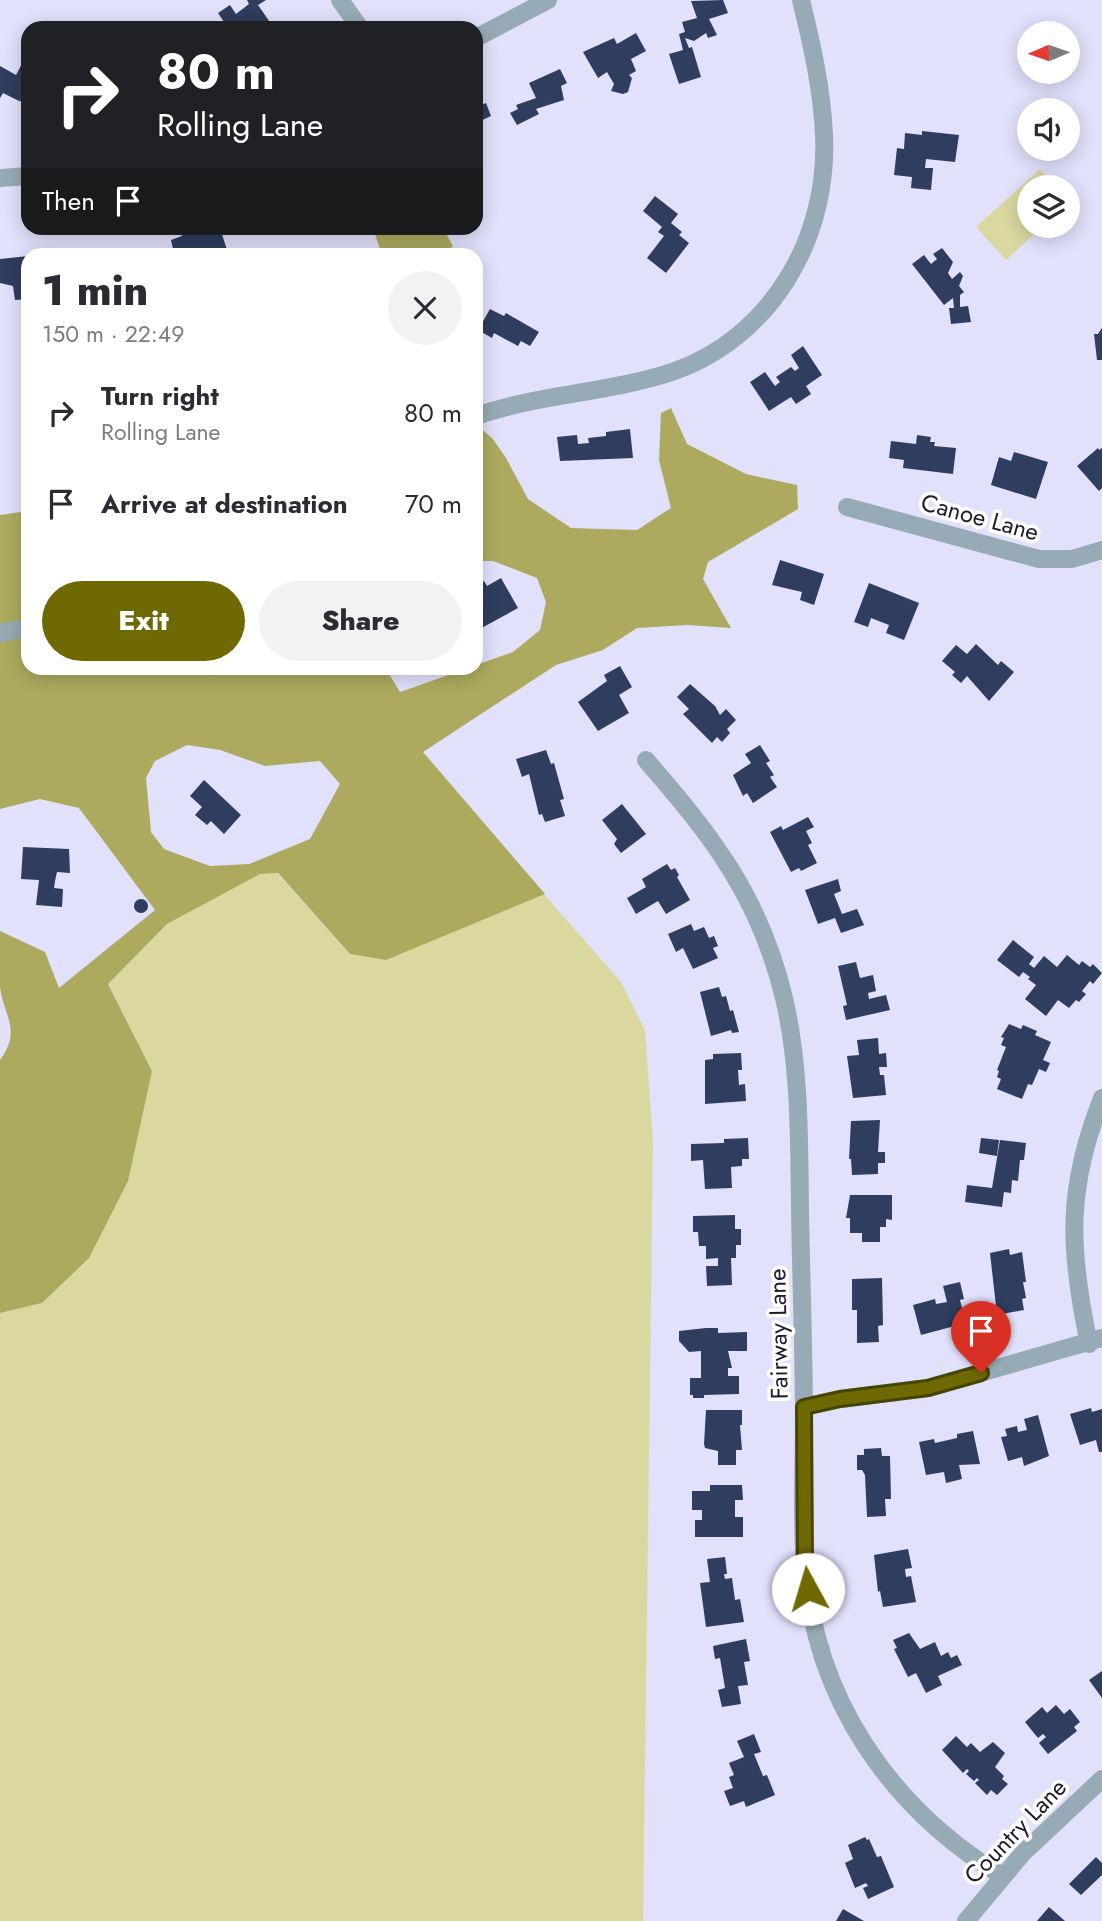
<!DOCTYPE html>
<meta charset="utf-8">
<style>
:root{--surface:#fff;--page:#f2f2f3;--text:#2b2b33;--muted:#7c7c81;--accent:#6e6902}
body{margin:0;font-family:Jost,sans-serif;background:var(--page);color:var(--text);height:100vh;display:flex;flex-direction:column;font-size:26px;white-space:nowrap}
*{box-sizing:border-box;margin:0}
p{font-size:23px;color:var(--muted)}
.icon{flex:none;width:38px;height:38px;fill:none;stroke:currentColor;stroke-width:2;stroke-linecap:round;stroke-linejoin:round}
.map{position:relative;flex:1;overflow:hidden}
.panel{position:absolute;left:21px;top:248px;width:462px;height:427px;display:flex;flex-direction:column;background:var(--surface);border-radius:21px;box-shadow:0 4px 18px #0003}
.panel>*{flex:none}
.guide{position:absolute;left:21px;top:21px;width:462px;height:214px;border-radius:21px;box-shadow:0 4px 18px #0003;background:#202124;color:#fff;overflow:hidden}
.needle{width:46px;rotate:268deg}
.buttons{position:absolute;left:1017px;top:21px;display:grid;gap:14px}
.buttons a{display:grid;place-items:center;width:63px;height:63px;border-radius:50%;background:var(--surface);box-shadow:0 4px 18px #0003;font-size:35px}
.pin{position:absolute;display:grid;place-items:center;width:60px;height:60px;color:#fff;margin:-72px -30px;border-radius:50% 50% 50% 0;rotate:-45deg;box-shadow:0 0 7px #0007}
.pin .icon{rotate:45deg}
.me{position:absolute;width:77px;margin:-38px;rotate:354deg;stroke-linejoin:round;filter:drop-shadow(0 0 5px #0008)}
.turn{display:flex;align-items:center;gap:24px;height:147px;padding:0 21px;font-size:32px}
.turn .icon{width:91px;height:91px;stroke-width:2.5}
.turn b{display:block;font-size:49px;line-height:60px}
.then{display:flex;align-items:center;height:66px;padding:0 21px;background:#0003;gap:14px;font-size:26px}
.round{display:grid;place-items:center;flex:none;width:74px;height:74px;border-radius:37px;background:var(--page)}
.summary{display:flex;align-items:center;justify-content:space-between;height:119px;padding:0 21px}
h1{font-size:42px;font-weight:800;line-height:52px}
.cta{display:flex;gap:14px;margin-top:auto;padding:14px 21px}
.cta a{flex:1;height:80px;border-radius:42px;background:var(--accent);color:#fff;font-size:28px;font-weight:800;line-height:80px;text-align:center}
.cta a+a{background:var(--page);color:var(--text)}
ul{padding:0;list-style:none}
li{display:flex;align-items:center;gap:21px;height:91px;padding:0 21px}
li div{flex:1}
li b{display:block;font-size:26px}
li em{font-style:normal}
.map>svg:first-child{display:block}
.green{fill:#dad89f}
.forest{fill:#adaa5f;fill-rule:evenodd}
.building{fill:#2f3d5e}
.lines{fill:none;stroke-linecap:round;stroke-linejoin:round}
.street{stroke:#96abb5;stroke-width:18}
.route-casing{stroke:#484401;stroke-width:18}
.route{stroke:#6e6902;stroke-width:12}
.labels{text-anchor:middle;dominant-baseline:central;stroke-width:7;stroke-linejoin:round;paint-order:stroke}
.street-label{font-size:24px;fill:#1c1b2b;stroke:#fff}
</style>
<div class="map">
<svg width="1102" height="1921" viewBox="0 0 1102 1921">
<rect width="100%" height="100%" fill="#e2e1fc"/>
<g class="green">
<path d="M1040,169L1057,187H1029V226H1043L1006,260L976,227Z"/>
<path d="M277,873L350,954L543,893L621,982L645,1030L653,1142L643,1921H0V1313L42,1303L152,1071L108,983L167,924L260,874Z"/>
</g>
<g class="forest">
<path d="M373,228H403L408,231L444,230L453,246L445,255H382Z"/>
<path d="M671,408L687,444L746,474L797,485L798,509L708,562L703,579L731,628L688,625L637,628L603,650L556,665L423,752L545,894L386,960L350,954L278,873L260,874L167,924L108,984L152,1071L128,1181L89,1258L42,1303L0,1313V1060C22,1030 4,1017 0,987C0,969 0,949 0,931L45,952L59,988L155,910L79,808L40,799L0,809V515L28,511V668L386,669L400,692L466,669L476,668V665L513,652L540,630L546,602L537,578L493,561H476V424L493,439L506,458L528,499L571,528L637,530L671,508L659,460L661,413ZM187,745L220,750L265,766L320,761L340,784L310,839L249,864L210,866L164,849L151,832L146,778L155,761Z"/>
</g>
<g class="building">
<path d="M247,0H266L258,5L274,28H228L218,13L230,5L236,14L249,4Z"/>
<path d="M723,0L728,13L709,19L717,35L708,38L706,33L694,41L685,38L689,48L692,47L701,77L679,84L669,54L683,50L679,34L685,32L682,22L697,18L691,1Z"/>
<path d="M636,33L646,51L631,59L636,71L629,75L632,78L628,92L623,94L611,91L614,84L607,72L598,78L583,52L614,38L617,44Z"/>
<path d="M25,58L28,60V102L19,101L3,93L0,98V66L16,75Z"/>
<path d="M560,69L567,83L561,86L564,100L536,109L539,114L517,125L510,113L518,109L516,105L536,98L529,83Z"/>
<path d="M486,103L491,116L478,122L479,125L476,127V107Z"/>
<path d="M922,131L959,135L955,162L926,159L925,168H933L931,190L911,188L912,177L894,175L897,148L904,149L905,133L922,135Z"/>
<path d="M655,196L678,214L671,223L682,232L679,235L689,243L666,273L647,258L664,236L658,232L662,227L643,211Z"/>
<path d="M195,228H220L228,253L153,256L173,249L171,240L182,236L180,232Z"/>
<path d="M942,248L953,262L948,273L952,279L960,272L963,276L959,286L964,292L960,295V307L968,306L971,322L951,324L949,308H954L953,298L944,305L912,264L924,255L931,264L937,259L933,254Z"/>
<path d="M28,256V299L15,300L13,286L0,283V259Z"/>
<path d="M490,309L504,316L506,313L539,332L530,346L521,341L518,346L494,333L492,338L478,330Z"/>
<path d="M1102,328V360H1097L1094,334H1098Z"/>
<path d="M803,346L822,375L806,386L811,394L796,404L791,397L769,411L750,382L765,372L775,386L780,382L776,377L791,367L795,371L799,368L791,355Z"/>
<path d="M630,429L633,458L560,461L557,437L577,435L578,444L589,443L588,438L606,436V432Z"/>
<path d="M917,435L931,437L930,442H935L934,446L956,448L953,474L903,468L904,460L889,458L891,441L916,444Z"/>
<path d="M1098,448L1099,450L1102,448V488L1099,491L1077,466Z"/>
<path d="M1014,452L1048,462L1036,499L991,485L999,457L1011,461Z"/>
<path d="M780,560L824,574L814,605L800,600L802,592L772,585Z"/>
<path d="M501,578L518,608L476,631V585L484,581L487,586Z"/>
<path d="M869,583L919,603L904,640L886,633L889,625L871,618L868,627L854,622Z"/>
<path d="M976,644L998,665L1001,661L1014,672L989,701L967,676L961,683L952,675L955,672L942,661L956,645L967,654Z"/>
<path d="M620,666L632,687L619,695L629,713L598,731L578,702L607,681L604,675Z"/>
<path d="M690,684L715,706L720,715L726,709L736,720L727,729L730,733L722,742L717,737L712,743L683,714L689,709L677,697Z"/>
<path d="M760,745L770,761L766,763L774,775L770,777L777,787L753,803L747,793L743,796L733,775L751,763L745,754Z"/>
<path d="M546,750L551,764L554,763L564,799L560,800L565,816L545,822L542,814L539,815L529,774L522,777L516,759Z"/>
<path d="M204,780L241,815L224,834L211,821L207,825L195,815L202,807L190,796Z"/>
<path d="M622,804L646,834L621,853L614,844L617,839L602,820Z"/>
<path d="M808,817L814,827L806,831L812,843L808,845L817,863L801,871L799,868L791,872L770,832L781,826L783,830Z"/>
<path d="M23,847L69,849L70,873L57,872L55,881L54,888L63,889L62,907L36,905L39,880L21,879Z"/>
<path d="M667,864L671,870L675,868L679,875L677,877L690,900L666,914L658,901L636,914L627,898L646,887L642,879Z"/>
<path d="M838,879L841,891L834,894L842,914L857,909L864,925L841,933L835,918L818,924L805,890Z"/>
<circle cx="141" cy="906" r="7"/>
<path d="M691,924L694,931L704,927L709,938L714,936L718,946L713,948L718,958L693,969L683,948L676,952L668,934Z"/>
<path d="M1013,940L1034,957L1029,964L1034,968L1044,956L1057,967L1067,955L1079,965L1082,961L1090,967L1093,964L1102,973L1093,984L1090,981L1082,991L1086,994L1079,1002L1076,1000L1069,1008L1058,1000L1046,1016L1025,999L1036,985L1028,979L1030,977L1023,972L1019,977L997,960Z"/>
<path d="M856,962L860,978L873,975L876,991L868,993L869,999L886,995L890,1010L846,1020L843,1006L847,1005L838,966Z"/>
<path d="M719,987L722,997L726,996L730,1011L733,1010L739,1032L732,1033L731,1030L711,1036L700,992Z"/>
<path d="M1009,1024L1021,1029L1023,1025L1037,1031L1035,1035L1051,1042L1043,1060L1050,1063L1046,1072L1039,1069L1032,1085L1028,1084L1022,1099L997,1089L1001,1079L997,1077L999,1071L997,1070L1006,1047L1001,1045L1004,1038L1001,1037Z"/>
<path d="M878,1038L879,1054L886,1053L887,1067H879L880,1075H884L886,1095L853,1098L847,1056L859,1055L857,1040Z"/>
<path d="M741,1053L742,1070H738L739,1085L745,1084L746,1101L705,1104V1060L713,1059V1054Z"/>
<path d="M880,1120L878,1152H885V1163H878V1174L852,1175L851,1159H849L851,1121Z"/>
<path d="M748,1138L749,1159H742V1166L731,1167L732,1188L705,1189L703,1160L691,1161V1144L724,1143V1139Z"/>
<path d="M981,1138L999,1140L997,1156L979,1153Z"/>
<path d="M1000,1140L1026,1143L1024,1160H1020L1018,1181L1012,1180L1011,1193L1004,1192L1002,1207L965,1202L967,1185L992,1188Z"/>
<path d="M850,1195H892V1220L886,1219V1227H880V1242H862V1233H850V1218H846Z"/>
<path d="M735,1215V1229H741V1245H736V1258H731L732,1285L707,1286L706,1266H718V1258L706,1259V1246H699L698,1232H693V1216Z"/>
<path d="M1009,1249L1010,1255L1022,1252L1026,1282H1023L1026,1298L1022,1299L1024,1310L997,1315L990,1253Z"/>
<path d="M882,1278L883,1325L878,1326L879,1342L857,1343V1310H852V1279Z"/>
<path d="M960,1282L964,1299L960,1300L966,1323L921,1335L913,1305L935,1299L936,1304L947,1302L943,1286Z"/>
<path d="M706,1328H718V1333L747,1332V1351H728L732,1368H728V1376H739V1394L704,1395V1398H693V1395H690V1378H701V1351L689,1352L679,1341V1331Z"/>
<path d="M1091,1408L1092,1412L1102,1409V1452H1099L1096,1440L1080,1445L1070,1414Z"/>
<path d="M706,1410H742V1425H740L742,1450H736V1465H718V1451L705,1448L704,1444Z"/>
<path d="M1038,1415L1049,1456L1024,1466L1022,1457L1008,1461L1001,1437L1007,1436L1005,1429L1017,1426L1018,1432L1027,1430L1024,1419Z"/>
<path d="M973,1431L980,1464L959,1465L962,1479L946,1483L944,1472L926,1475L919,1442L934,1439L935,1443L957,1438V1434Z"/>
<path d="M881,1448L882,1456H890L891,1499H885L886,1516L867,1517L865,1475L862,1470H857V1455H864V1449Z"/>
<path d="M710,1485H742L743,1500H735V1517H743V1537H695V1520H702V1510H692V1491H710Z"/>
<path d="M908,1549L912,1568L905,1569L906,1577L911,1576L916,1602L883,1607L880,1591L878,1592L874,1555Z"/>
<path d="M725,1557L727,1574H724L725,1579L732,1578L735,1600L740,1599L744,1622L706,1627L700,1583L710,1582L707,1559Z"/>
<path d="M909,1633L920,1649L935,1642L941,1656L948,1652L951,1658L957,1655L962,1665L938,1676L942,1685L926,1693L916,1673L908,1677L894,1649L897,1648L893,1640Z"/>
<path d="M746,1639L750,1661L744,1662L748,1685L738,1686L741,1704L722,1707L718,1690L725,1688L720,1658L715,1659L713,1646Z"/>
<path d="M1102,1671V1698L1089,1680Z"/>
<path d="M1056,1705L1064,1714L1070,1709L1080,1722L1074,1727L1077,1731L1048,1754L1039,1743L1046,1737L1043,1734L1038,1738L1025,1722L1042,1707L1047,1713Z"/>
<path d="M754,1734L761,1752L754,1754L763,1776L767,1775L775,1795L746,1807L744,1801L730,1806L724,1791L733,1788L729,1777L734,1775L729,1763L744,1757L737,1741Z"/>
<path d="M956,1736L967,1747L971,1743L980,1752L993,1742L1005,1753L995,1767L1004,1776L1002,1779L1008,1784L997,1795L991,1790L987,1795L975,1783L979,1780L977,1778L974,1781L966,1774L969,1771L967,1769L963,1773L942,1750Z"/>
<path d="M865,1837L867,1840L869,1839L877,1857L881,1856L894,1887L868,1899L863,1888L868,1886L866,1883L855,1888L845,1863L853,1859L848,1845Z"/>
<path d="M1096,1857L1102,1863V1875L1081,1895L1069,1884Z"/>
<path d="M1049,1907L1065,1921H1037Z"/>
<path d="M843,1909L864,1921H836Z"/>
</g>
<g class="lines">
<g class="street">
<path d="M340,0L360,28"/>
<path d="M476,38L548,0"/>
<path d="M0,178L28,176"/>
<path d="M476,416C540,394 608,393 672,372C771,338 829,238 824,135C822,89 812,45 801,0"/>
<path d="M847,507L1039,559H1072L1102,550"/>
<path d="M0,633L28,628"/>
<path d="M646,760C712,836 760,897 784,998C800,1066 799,1137 800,1207C801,1279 804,1351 804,1423C804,1470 801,1518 805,1566C815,1699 890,1808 1002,1876"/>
<path d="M1089,1344C1069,1250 1066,1189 1102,1098"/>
<path d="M804,1407L840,1399L928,1388L1102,1338"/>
<path d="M966,1921L1023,1853L1102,1779"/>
</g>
</g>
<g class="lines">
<g class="route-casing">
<path id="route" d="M808,1589L805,1566L804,1407L840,1399L928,1388L981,1373"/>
</g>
<use href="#route" class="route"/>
</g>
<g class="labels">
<g class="street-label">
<text transform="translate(980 517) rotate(15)">Canoe Lane</text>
<text transform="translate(778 1334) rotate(-91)">Fairway Lane</text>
<text transform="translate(1015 1831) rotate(-46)">Country Lane</text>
</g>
</g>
</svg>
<div class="buttons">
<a><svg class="needle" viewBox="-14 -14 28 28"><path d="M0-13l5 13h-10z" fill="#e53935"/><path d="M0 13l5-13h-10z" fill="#7c7c81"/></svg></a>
<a><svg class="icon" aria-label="sound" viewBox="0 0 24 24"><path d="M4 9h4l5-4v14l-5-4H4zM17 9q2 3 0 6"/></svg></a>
<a><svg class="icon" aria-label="layers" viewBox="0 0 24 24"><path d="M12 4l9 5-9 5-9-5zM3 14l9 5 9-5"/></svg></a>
</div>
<div class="pin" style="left:981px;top:1373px;background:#d93025"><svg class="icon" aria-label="arrive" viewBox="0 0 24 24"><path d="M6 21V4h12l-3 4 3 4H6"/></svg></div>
<svg class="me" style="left:808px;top:1589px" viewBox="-20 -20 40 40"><circle r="19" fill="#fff"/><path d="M0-13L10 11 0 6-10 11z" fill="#6e6902"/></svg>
<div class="guide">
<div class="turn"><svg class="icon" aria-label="right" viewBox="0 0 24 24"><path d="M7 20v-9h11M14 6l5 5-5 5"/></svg><div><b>80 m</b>Rolling Lane</div></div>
<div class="then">Then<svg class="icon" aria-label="arrive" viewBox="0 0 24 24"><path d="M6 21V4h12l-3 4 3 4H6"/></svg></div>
</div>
<section class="panel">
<div class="summary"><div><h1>1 min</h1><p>150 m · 22:49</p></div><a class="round"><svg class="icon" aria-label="close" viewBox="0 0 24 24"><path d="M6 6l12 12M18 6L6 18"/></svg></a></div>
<ul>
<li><svg class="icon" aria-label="right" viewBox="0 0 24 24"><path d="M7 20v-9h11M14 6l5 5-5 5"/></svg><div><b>Turn right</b><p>Rolling Lane</p></div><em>80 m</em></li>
<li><svg class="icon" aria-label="arrive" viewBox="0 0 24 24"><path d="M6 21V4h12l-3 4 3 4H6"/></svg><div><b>Arrive at destination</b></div><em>70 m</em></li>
</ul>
<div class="cta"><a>Exit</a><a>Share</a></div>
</section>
</div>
